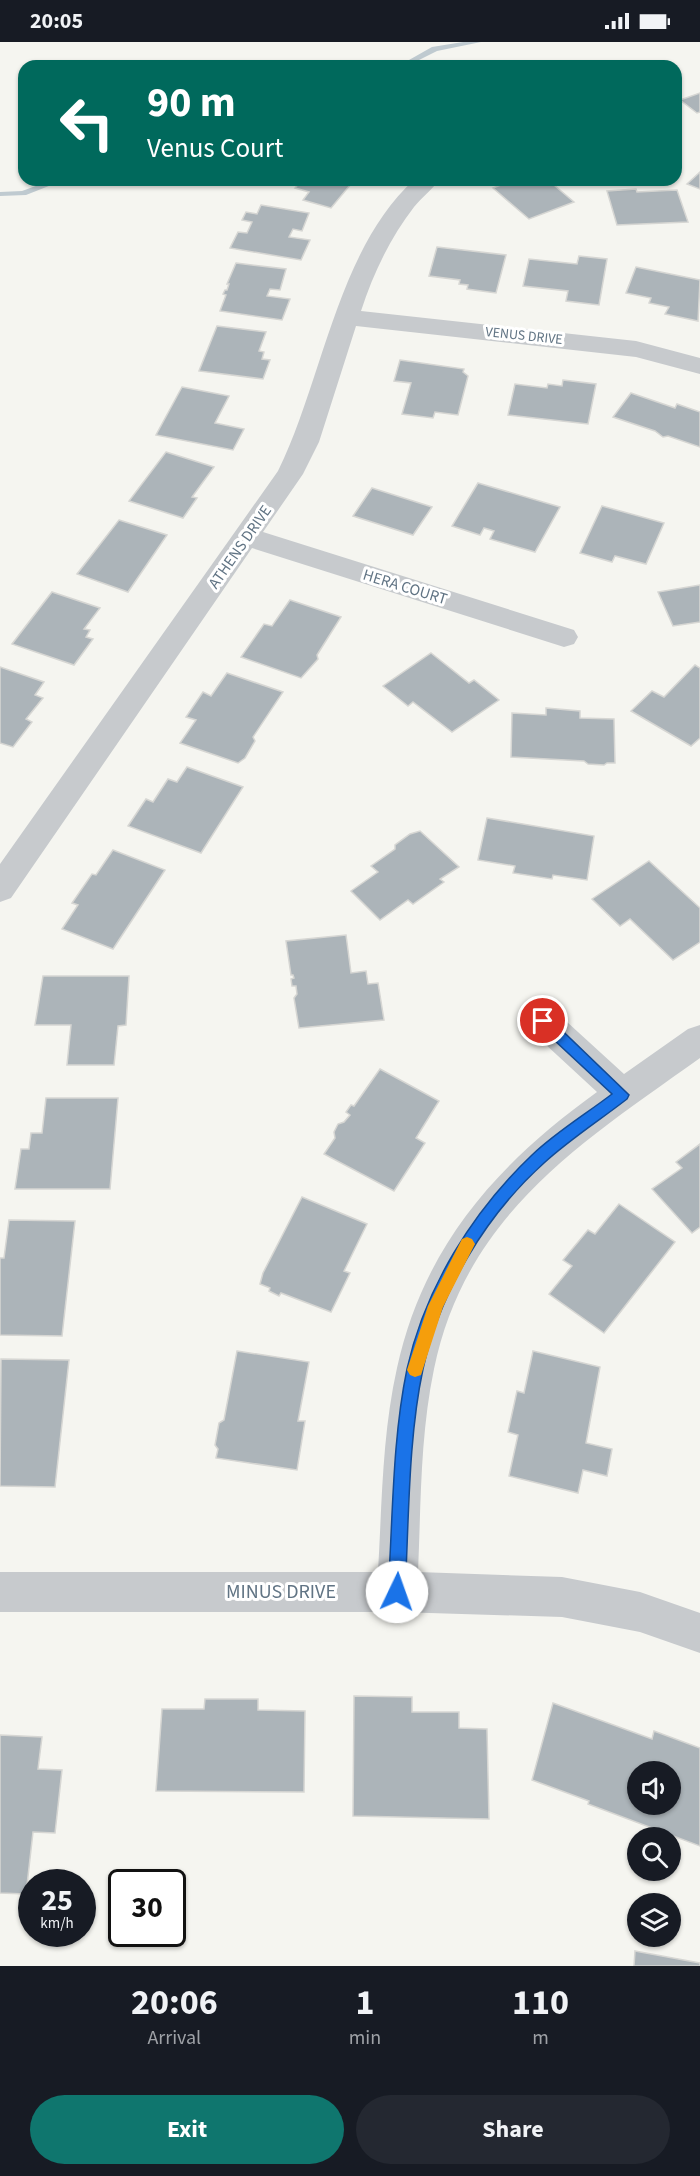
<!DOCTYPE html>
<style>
:root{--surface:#171b24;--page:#242831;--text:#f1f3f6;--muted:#9ea1a6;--accent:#0f766e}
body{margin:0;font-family:"Source Sans 3",sans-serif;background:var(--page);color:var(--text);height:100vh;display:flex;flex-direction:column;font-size:22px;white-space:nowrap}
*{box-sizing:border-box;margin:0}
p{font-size:20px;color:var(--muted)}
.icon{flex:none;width:33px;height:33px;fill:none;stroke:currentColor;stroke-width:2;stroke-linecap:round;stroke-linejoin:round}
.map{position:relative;height:1924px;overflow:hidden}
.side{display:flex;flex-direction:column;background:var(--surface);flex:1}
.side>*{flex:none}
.hud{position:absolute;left:18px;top:18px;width:664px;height:126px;border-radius:18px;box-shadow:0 2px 4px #0004;background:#00695c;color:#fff;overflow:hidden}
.buttons{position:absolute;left:627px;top:1719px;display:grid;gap:12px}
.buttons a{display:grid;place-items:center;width:54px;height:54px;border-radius:50%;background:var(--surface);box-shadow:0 2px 4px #0004;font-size:30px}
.speed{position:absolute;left:18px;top:1827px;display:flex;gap:12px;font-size:30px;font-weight:700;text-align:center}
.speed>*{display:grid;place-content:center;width:78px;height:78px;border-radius:50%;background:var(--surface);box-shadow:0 2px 4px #0004;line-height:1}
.speed small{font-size:15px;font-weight:400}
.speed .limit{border:3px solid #111;border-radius:9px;background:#fff;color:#111}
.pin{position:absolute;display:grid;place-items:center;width:51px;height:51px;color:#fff;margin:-26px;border:3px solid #fff;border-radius:50%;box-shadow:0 2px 6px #0007}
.me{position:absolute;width:66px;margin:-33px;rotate:3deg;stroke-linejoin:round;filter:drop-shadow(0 0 4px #0008)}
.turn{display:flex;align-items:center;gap:21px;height:126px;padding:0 30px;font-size:27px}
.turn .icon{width:78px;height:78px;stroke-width:2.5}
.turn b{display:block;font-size:42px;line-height:51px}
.eta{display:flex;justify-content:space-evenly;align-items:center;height:102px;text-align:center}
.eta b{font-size:36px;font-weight:700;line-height:42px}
.primary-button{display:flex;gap:12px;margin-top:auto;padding:12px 30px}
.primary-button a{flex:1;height:69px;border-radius:36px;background:var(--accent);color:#fff;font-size:24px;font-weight:700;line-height:69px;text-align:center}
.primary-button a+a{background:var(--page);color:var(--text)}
.status{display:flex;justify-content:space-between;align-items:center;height:42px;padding:0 30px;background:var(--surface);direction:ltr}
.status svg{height:16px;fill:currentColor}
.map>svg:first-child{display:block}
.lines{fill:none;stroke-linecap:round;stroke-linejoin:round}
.stream{fill:#bfcad0;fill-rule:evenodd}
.building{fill:#acb4b9;stroke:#d6d6d3;stroke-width:1.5;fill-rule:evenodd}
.minor{fill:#c7cacd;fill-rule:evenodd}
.route{fill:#1a73e8;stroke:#114b97;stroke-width:1.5}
.slow{fill:#f59e0b}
.labels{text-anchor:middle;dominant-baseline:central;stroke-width:6;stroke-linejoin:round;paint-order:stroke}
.far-street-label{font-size:14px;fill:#617484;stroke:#fff}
.street-label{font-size:16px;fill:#617484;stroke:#fff}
.near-street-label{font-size:20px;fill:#617484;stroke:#fff}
</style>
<div class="status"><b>20:05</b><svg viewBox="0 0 49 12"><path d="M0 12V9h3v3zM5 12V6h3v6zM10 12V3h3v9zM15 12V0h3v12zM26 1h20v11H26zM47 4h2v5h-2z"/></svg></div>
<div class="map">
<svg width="700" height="1924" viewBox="0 0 700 1924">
<rect width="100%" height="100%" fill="#f5f5f0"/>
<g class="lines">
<g class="stream">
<path d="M463,0H481L437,9L411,22L370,24L374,22L409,18L432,5Z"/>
<path d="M52,138H64L26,153L0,154V150L22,149Z"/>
</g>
</g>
<g class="building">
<path d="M700,51V70L697,71L680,58Z"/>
<path d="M700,130V147L687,142Z"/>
<path d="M302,138H350L347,141L351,142L331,166L303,158L309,150L295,146Z"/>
<path d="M514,138L522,143L535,138H548L574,160L529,177L493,146Z"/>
<path d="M636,147L637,150L677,148L688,180L617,183L607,149Z"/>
<path d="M261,163L309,171L302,189L293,187L289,195L310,198L301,218L230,206L238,190L247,191L252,180L242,178L246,170L257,172Z"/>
<path d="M437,205L506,213L496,251L467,247L468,243L459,242L460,238L429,234Z"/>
<path d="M579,214L607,217L599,263L566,259L568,249L523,244L529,217L577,222Z"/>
<path d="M236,221L286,227L280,248L270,247L267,254L290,257L282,278L220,269L226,253L223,252L225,248H227L229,242H227Z"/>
<path d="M636,225L700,238L698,279L665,272L669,265L649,261L651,256L626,251Z"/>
<path d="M217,284L266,290L259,309L264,310L262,317L270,318L263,337L199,329Z"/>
<path d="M400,318L464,327L463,330L468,334L458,373L435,370L433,376L402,372L411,341L394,339Z"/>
<path d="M563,338L596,342L588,382L508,373L515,342L547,346L548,342L562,344Z"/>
<path d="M182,345L229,354L215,381L244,387L233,408L156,393Z"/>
<path d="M631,351L675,366L677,362L700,370V405L668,394L663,395L655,389L613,375Z"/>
<path d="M166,410L214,425L192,455L197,456L183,476L129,459Z"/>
<path d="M478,441L560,465L535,510L490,497L494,489L484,486L480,493L452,484Z"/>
<path d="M372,446L432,465L413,493L353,474Z"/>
<path d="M602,464L664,481L646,522L615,514L612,520L580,511Z"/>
<path d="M119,478L167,493L128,550L77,532Z"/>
<path d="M700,543V580L673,584L658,550Z"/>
<path d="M52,550L100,566L84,587L90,588L86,595L93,597L74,623L12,602Z"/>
<path d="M290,558L341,575L317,613L318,617L301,636L241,615L264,582L272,584Z"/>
<path d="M431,611L469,641L474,638L499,658L452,690L413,660L408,664L383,644Z"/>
<path d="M695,623L700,626V696L691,704L631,669L652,649L664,655Z"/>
<path d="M0,625L44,640L35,653L43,656L26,677L32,680L13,705L0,701Z"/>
<path d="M227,631L283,650L253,695L255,699L245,716L238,721L180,701L196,678L186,675L203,650L211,654Z"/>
<path d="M546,666L580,669V676L614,677L615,721H607L604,723L588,722L584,719L511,715L512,671L546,673Z"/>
<path d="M187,725L243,745L201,811L128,784L146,757L153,760L168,737L177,740Z"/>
<path d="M487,776L594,794L587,838L553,833L552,837L513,831L515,824L478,818Z"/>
<path d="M420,789L459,825L440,837L444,840L413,862L408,858L380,878L351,849L378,830L371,824L395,807V803L410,792Z"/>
<path d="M113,808L165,828L113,907L62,887L78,863L72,861L92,832L96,833Z"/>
<path d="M649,819L700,866V900L673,918L630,877L620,884L592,857Z"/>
<path d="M346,893L351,931L366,929L368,942L378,941L384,978L299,986L294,956L297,952L296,944H292L291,937L294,936L293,933H291L286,899Z"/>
<path d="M43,934H129L126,983L118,984L114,1023H67L71,983H35Z"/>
<path d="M380,1027L439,1059L416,1096L425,1101L394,1149L324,1112L335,1096L334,1090L338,1082L344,1080L350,1073L346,1070L351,1063L354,1064Z"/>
<path d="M46,1056H118L110,1147H15L21,1107H29L31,1091H42Z"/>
<path d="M700,1102V1185L692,1191L652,1147L682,1126L676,1120Z"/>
<path d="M302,1155L367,1182L344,1229L350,1231L331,1270L281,1251L279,1254L269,1249L270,1246L260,1242L263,1231Z"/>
<path d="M619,1162L675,1200L604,1291L549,1252L572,1224L563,1218L588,1188L595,1192Z"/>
<path d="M9,1178L75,1179L62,1294L0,1293V1216H4Z"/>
<path d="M237,1309L309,1320L298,1379H305L297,1428L216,1416L218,1407L215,1403L219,1381L224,1378Z"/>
<path d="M533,1309L600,1325L586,1401L612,1407L607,1434L583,1428L578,1451L509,1434L518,1393L508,1390L517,1349L524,1351Z"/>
<path d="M1,1317L69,1318L55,1445L0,1444Z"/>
<path d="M354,1654L412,1655V1670H459V1686L487,1687L489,1777L353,1774Z"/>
<path d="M205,1657H258V1668L305,1669L304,1750L156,1749L162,1667H204Z"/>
<path d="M553,1661L652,1697L654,1689L700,1706V1804L588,1762L589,1759L532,1738ZM638,1730H670V1762H638Z"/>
<path d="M0,1693L42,1695L38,1727L62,1728L55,1791L33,1790L26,1852L0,1851Z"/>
<path d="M635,1909L700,1921V1924H634Z"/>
</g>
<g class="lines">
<g class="minor">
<path d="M414,138H439C432,148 422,155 414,165C390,196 373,232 361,269L636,299L700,316V332L636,315L356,284L319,400L303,432L263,490L574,588L578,595L574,602L564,605L252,506L11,856L0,860V822L278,429C323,338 337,208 414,138Z"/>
<path d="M543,965L555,969L624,1032L688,987L700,983V1016C581,1101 466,1172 434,1327C420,1394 421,1463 418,1530L562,1535L640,1550L700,1571V1611L640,1590L562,1575L397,1570H0V1530H378C382,1462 382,1393 397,1326C424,1203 497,1122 597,1050L531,989L526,979L531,969Z"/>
</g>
</g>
<path class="route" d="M543,973L548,975L629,1053L627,1057C600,1078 569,1098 544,1121C485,1174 440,1250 423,1327C408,1397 409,1479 405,1550L403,1556L397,1558L391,1556L388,1550C393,1477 392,1399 407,1327C425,1246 472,1170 532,1113C556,1090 586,1072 612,1052L538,983L536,979L538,975Z"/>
<path class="slow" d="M467,1195L472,1197L475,1202L443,1265L421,1333L415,1335L410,1333L407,1328L428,1264L462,1197Z"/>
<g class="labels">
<g class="far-street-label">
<text transform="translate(524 294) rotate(6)">VENUS DRIVE</text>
</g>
<g class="street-label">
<text transform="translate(240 505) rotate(-55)">ATHENS DRIVE</text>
<text transform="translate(405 545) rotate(17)">HERA COURT</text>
</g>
<g class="near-street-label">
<text x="281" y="1550">MINUS DRIVE</text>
</g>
</g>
</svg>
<div class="buttons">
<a><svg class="icon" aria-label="sound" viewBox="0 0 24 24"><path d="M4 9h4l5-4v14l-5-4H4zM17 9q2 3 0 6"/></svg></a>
<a><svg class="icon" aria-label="search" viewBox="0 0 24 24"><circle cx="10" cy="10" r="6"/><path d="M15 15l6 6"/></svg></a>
<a><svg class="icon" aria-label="layers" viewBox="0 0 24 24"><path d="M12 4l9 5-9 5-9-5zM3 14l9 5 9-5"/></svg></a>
</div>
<div class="speed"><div>25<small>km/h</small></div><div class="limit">30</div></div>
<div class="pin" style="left:543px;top:979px;background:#d93025"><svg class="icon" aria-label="arrive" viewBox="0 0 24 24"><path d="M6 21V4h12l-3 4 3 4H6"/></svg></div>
<svg class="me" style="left:397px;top:1550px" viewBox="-20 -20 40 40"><circle r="19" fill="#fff"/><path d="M0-13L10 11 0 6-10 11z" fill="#1a73e8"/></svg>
<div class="hud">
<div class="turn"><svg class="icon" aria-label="left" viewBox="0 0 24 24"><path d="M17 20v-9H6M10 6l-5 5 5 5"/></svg><div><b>90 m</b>Venus Court</div></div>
</div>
</div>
<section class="side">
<div class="eta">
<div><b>20:06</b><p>Arrival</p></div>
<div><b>1</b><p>min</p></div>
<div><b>110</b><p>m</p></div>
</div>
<div class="primary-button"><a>Exit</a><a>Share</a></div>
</section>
